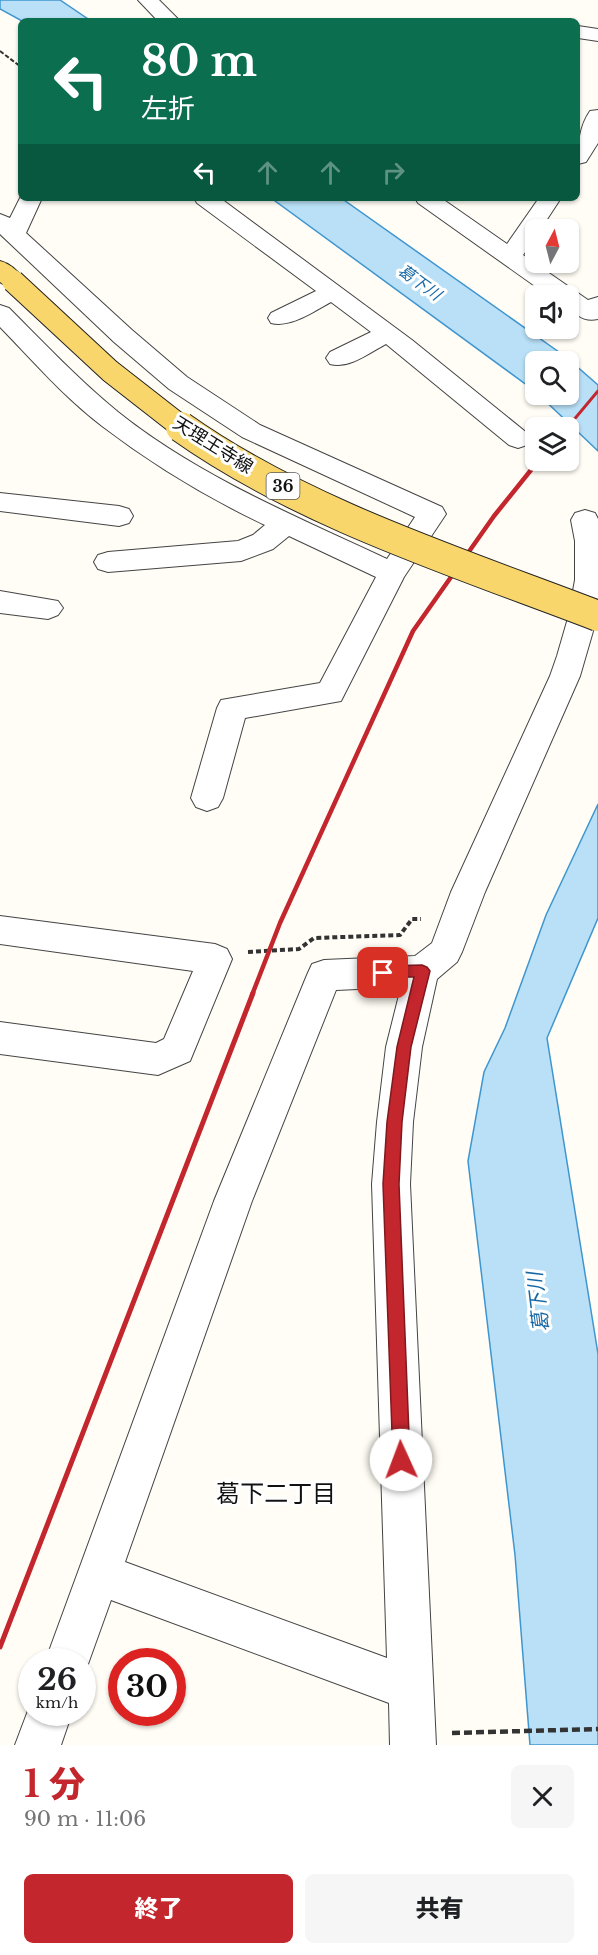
<!DOCTYPE html>
<html lang="ja">
<meta charset="utf-8">
<style>
:root{--surface:#fff;--page:#f6f6f6;--text:#202124;--muted:#757577;--accent:#c4262e}
body{margin:0;font-family:"Libre Baskerville","Noto Sans JP",serif;background:var(--page);color:var(--text);height:100vh;display:flex;flex-direction:column;font-size:22px;white-space:nowrap}
*{box-sizing:border-box;margin:0}
p{font-size:20px;color:var(--muted)}
.icon{flex:none;width:33px;height:33px;fill:none;stroke:currentColor;stroke-width:2;stroke-linecap:round;stroke-linejoin:round}
.map{position:relative;height:1745px;overflow:hidden}
.side{display:flex;flex-direction:column;background:var(--surface);flex:1}
.side>*{flex:none}
.banner{position:absolute;left:18px;top:18px;width:562px;height:183px;border-radius:9px;box-shadow:0 2px 4px #0004;background:#0b6e4f;color:#fff;overflow:hidden}
.needle{width:39px;rotate:7deg}
.tools{position:absolute;left:525px;top:219px;display:grid;gap:12px}
.tools a{display:grid;place-items:center;width:54px;height:54px;border-radius:9px;background:var(--surface);box-shadow:0 2px 4px #0004;font-size:30px}
.speed{position:absolute;left:18px;top:1648px;display:flex;gap:12px;font-size:30px;font-weight:700;text-align:center}
.speed>*{display:grid;place-content:center;width:78px;height:78px;border-radius:50%;background:var(--surface);box-shadow:0 2px 4px #0004;line-height:1}
.speed small{font-size:15px;font-weight:400}
.speed .limit{border:9px solid #d22;background:#fff;color:#111}
.pin{position:absolute;display:grid;place-items:center;width:51px;height:51px;color:#fff;margin:-26px;border-radius:12px;box-shadow:0 3px 9px #0006}
.me{position:absolute;width:66px;margin:-33px;rotate:358deg;stroke-linejoin:round;filter:drop-shadow(0 0 4px #0008)}
.turn{display:flex;align-items:center;gap:21px;height:126px;padding:0 24px;font-size:27px}
.turn .icon{width:78px;height:78px;stroke-width:2.5}
.turn b{display:block;font-size:42px;line-height:51px}
.lanes{display:flex;align-items:center;height:57px;padding:0 24px;background:#0003;justify-content:center;gap:30px;direction:ltr}
.lanes .off{opacity:.35}
.round{display:grid;place-items:center;flex:none;width:63px;height:63px;border-radius:9px;background:var(--page)}
.overview{display:flex;align-items:center;justify-content:space-between;height:102px;padding:0 24px}
h1{font-size:36px;font-weight:800;line-height:45px;color:var(--accent)}
.primary-button{display:flex;gap:12px;margin-top:auto;padding:12px 24px}
.primary-button a{flex:1;height:69px;border-radius:9px;background:var(--accent);color:#fff;font-size:24px;font-weight:800;line-height:69px;text-align:center}
.primary-button a+a{background:var(--page);color:var(--text)}
.map>svg:first-child{display:block}
.water{fill:#b9e0f7;stroke:#3f96cf;stroke-width:1.5}
.lines{fill:none;stroke-linecap:round;stroke-linejoin:round}
.minor-casing{stroke:#444;stroke-width:2}
.major-casing{stroke:#222;stroke-width:2}
.path-far2{stroke:#333;stroke-width:2;stroke-dasharray:4.5 2;stroke-linecap:butt}
.path-far1{stroke:#333;stroke-width:4;stroke-dasharray:5 3;stroke-linecap:butt}
.path{stroke:#333;stroke-width:4.5;stroke-dasharray:8 4;stroke-linecap:butt}
.minor{fill:#fff;fill-rule:evenodd}
.major{fill:#f9d66b;fill-rule:evenodd}
.rail-far2{stroke:#c4262e;stroke-width:3}
.rail-far1{stroke:#c4262e;stroke-width:4.5}
.rail{stroke:#c4262e;stroke-width:5}
.major-bridge-far1-casing{stroke:#222;stroke-width:24;stroke-linecap:butt}
.major-bridge-casing{stroke:#222;stroke-width:32;stroke-linecap:butt}
.major-bridge-far1{stroke:#f9d66b;stroke-width:22}
.major-bridge{stroke:#f9d66b;stroke-width:30}
.route{fill:#c4262e;stroke:#7f191e;stroke-width:1.5}
.labels{text-anchor:middle;dominant-baseline:central;stroke-width:6;stroke-linejoin:round;paint-order:stroke}
.far-water-label{font-size:16px;font-style:italic;fill:#1768a6;stroke:#fff}
.shield{fill:#fff;stroke:#585858;stroke-width:1.5}
.shield-label{font-size:16px;font-weight:bold;fill:#111}
.street-label{font-size:18px;fill:#111;stroke:#fff}
.water-label{font-size:20px;font-style:italic;fill:#1768a6;stroke:#fff}
.near-neighbourhood-label{font-size:24px;fill:#111;stroke:#fff}
</style>
<div class="map">
<svg width="598" height="1745" viewBox="0 0 598 1745">
<rect width="100%" height="100%" fill="#fffdf5"/>
<g class="water">
<path d="M0,0H60L91,21H22L0,9Z"/>
<path d="M271,198H341L566,357L598,385V451L539,395L568,394V362H536L535,391Z"/>
<path d="M598,804V918L547,1038L598,1354V1745H530L515,1555L468,1161L484,1072L505,1028L546,915Z"/>
</g>
<g class="lines">
<g class="minor-casing">
<g id="minor">
<path d="M138,0H159L180,21H158Z"/>
<path d="M578,26L598,29V41L578,38Z"/>
<path d="M598,110V143L586,162L578,164C578,145 579,127 590,111Z"/>
<path d="M21,196V198H42L26,233L132,330L187,377L260,425L442,507L446,514L404,577L341,701L245,718L223,798L218,807L207,811L196,807L191,798L217,708L221,700L320,683L376,577L289,536L273,549L241,561L108,572L98,569L94,562L98,555L108,552L238,541L253,535L265,525C208,498 153,465 102,426C64,397 33,361 0,327V305L9,308C44,343 79,380 118,412C198,476 295,516 387,559L415,517L242,437L169,389L114,342L0,234V214L10,218Z"/>
<path d="M194,198H220L412,340L527,433L531,439L527,445L518,448L509,445L386,344C369,353 349,369 330,364L326,358L330,352L371,332L331,302C314,311 291,328 271,323L268,318L271,313L316,291L197,203Z"/>
<path d="M415,198H441L507,244L539,198H561L540,230H536V237L523,255L588,300L598,297V319C585,322 579,316 568,309V296H549L418,203Z"/>
<path d="M0,493L119,506L129,509L133,516L129,523L119,526L0,511Z"/>
<path d="M585,510L595,513L598,519V614L580,676L485,892L462,952L457,962L437,979L422,1047L413,1122L410,1184L436,1745H390L389,1703L111,1600L83,1678L82,1662H45L214,1201L307,975L312,964L324,960L415,956L432,943L451,892L550,676L557,656L568,618L575,580V541L571,520L575,513ZM401,987L386,1047L377,1122L372,1184L387,1658L125,1562L252,1201L336,990Z"/>
<path d="M0,591L58,601L63,608L58,615L48,619L0,613Z"/>
<path d="M0,916L215,944L227,949L232,959L190,1061L158,1075L0,1054V1022L156,1043L164,1039L193,971L0,944Z"/>
<path d="M32,1700V1713H72L61,1745H15Z"/>
</g>
</g>
<g class="major-casing">
<path id="major" d="M0,261C11,264 19,272 25,281L22,286C13,288 7,288 0,282Z"/>
</g>
<path class="path-far2" d="M0,51L21,67"/>
<path class="path-far1" d="M248,952L299,949L314,938L400,935L412,919H421"/>
<path class="path" d="M452,1733L598,1729"/>
<use href="#minor" class="minor"/>
<use href="#major" class="major"/>
<path class="rail-far2" d="M567,428L598,391"/>
<path class="rail-far1" d="M252,995L280,923L413,631L494,516L539,460"/>
<path class="rail" d="M0,1647L253,993"/>
<g class="major-bridge-far1-casing">
<path id="major-bridge-far1" d="M13,281L110,371L183,428"/>
</g>
<g class="major-bridge-casing">
<path id="major-bridge" d="M181,427C302,513 460,563 598,616"/>
</g>
<use href="#major-bridge-far1" class="major-bridge-far1"/>
<use href="#major-bridge" class="major-bridge"/>
</g>
<path class="route" d="M422,965L427,967L430,971L411,1047L402,1122L399,1184L410,1460L408,1466L401,1469L395,1466L393,1460L383,1184L387,1122L397,1047L414,977H378L376,973L378,968L383,966Z"/>
<g class="labels">
<g class="far-water-label">
<text transform="translate(420 282) rotate(36)">葛下川</text>
</g>
<rect class="shield" x="266.5" y="473" width="33" height="26" rx="4.5"/>
<g class="shield-label">
<text x="283" y="486">36</text>
</g>
<g class="street-label">
<text transform="translate(213 445) rotate(32)">天理王寺線</text>
</g>
<g class="water-label">
<text transform="translate(538 1302) rotate(-97)">葛下川</text>
</g>
<g class="near-neighbourhood-label">
<text x="276" y="1493">葛下二丁目</text>
</g>
</g>
</svg>
<div class="tools">
<a><svg class="needle" viewBox="-14 -14 28 28"><path d="M0-13l5 13h-10z" fill="#e53935"/><path d="M0 13l5-13h-10z" fill="#757577"/></svg></a>
<a><svg class="icon" aria-label="sound" viewBox="0 0 24 24"><path d="M4 9h4l5-4v14l-5-4H4zM17 9q2 3 0 6"/></svg></a>
<a><svg class="icon" aria-label="search" viewBox="0 0 24 24"><circle cx="10" cy="10" r="6"/><path d="M15 15l6 6"/></svg></a>
<a><svg class="icon" aria-label="layers" viewBox="0 0 24 24"><path d="M12 4l9 5-9 5-9-5zM3 14l9 5 9-5"/></svg></a>
</div>
<div class="speed"><div>26<small>km/h</small></div><div class="limit">30</div></div>
<div class="pin" style="left:383px;top:973px;background:#d93025"><svg class="icon" aria-label="arrive" viewBox="0 0 24 24"><path d="M6 21V4h12l-3 4 3 4H6"/></svg></div>
<svg class="me" style="left:401px;top:1460px" viewBox="-20 -20 40 40"><circle r="19" fill="#fff"/><path d="M0-13L10 11 0 6-10 11z" fill="#c4262e"/></svg>
<div class="banner">
<div class="turn"><svg class="icon" aria-label="left" viewBox="0 0 24 24"><path d="M17 20v-9H6M10 6l-5 5 5 5"/></svg><div><b>80 m</b>左折</div></div>
<div class="lanes"><svg class="icon" aria-label="left" viewBox="0 0 24 24"><path d="M17 20v-9H6M10 6l-5 5 5 5"/></svg><svg class="icon off" aria-label="ahead" viewBox="0 0 24 24"><path d="M12 20V5M6 11l6-6 6 6"/></svg><svg class="icon off" aria-label="ahead" viewBox="0 0 24 24"><path d="M12 20V5M6 11l6-6 6 6"/></svg><svg class="icon off" aria-label="right" viewBox="0 0 24 24"><path d="M7 20v-9h11M14 6l5 5-5 5"/></svg></div>
</div>
</div>
<section class="side">
<div class="overview"><div><h1>1 分</h1><p>90 m · 11:06</p></div><a class="round"><svg class="icon" aria-label="close" viewBox="0 0 24 24"><path d="M6 6l12 12M18 6L6 18"/></svg></a></div>
<div class="primary-button"><a>終了</a><a>共有</a></div>
</section>
